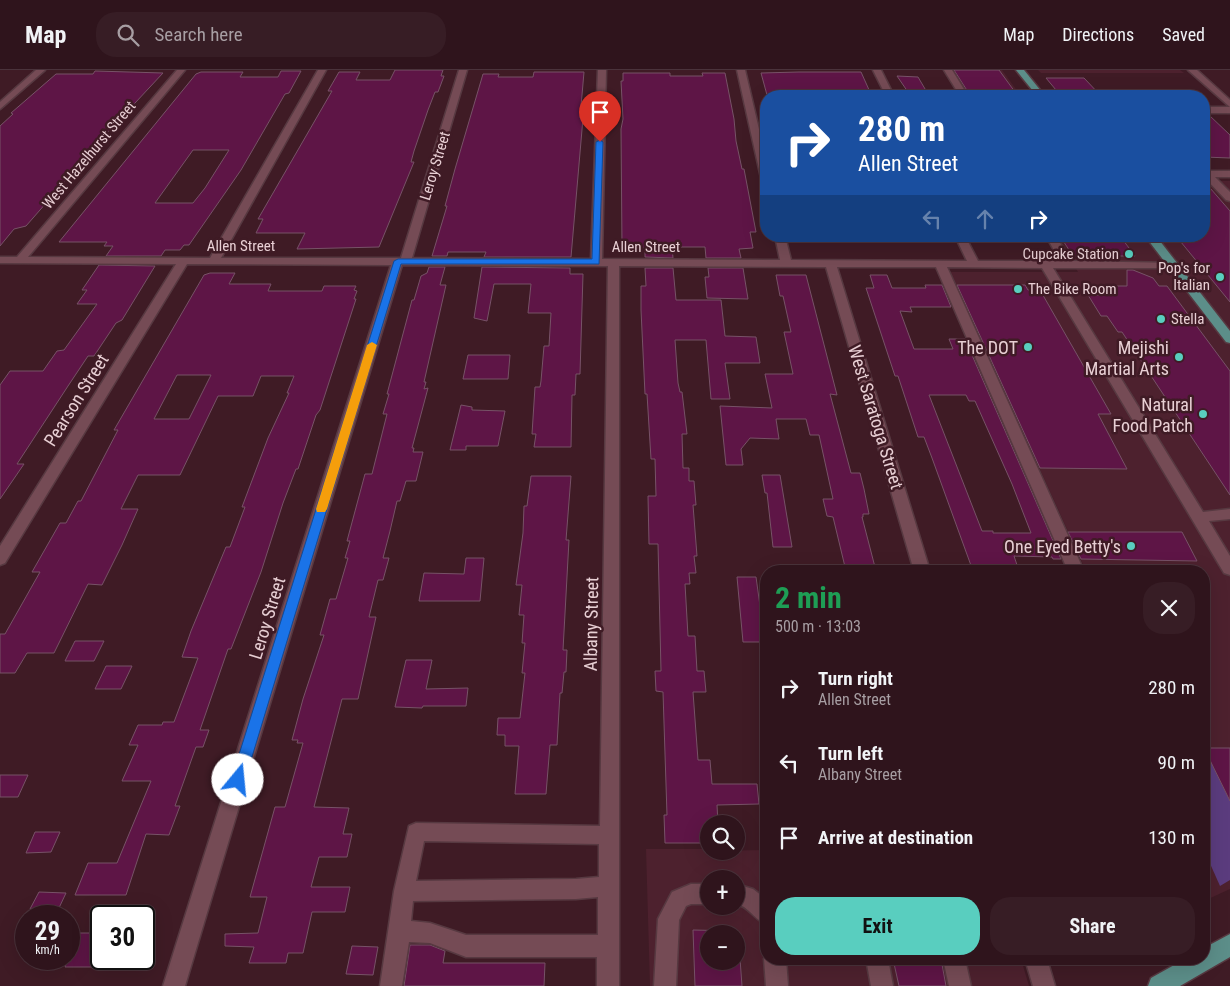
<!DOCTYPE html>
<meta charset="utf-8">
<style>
:root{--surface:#2f141c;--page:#371d25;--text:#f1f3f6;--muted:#a79ea3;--line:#4a333b;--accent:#59cebf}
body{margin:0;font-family:"Roboto Condensed",sans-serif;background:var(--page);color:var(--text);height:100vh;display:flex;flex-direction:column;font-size:19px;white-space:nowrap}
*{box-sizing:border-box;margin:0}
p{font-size:16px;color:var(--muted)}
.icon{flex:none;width:28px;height:28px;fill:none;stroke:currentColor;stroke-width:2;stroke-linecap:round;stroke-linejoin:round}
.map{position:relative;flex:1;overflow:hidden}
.panel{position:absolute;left:760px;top:495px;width:450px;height:400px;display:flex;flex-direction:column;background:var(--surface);border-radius:20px;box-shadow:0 5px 20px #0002,0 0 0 1px var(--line)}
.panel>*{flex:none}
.banner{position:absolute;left:760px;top:20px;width:450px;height:152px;border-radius:20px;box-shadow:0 5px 20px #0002,0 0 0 1px var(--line);background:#1a4fa0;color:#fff;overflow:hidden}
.buttons{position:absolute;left:700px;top:745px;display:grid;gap:10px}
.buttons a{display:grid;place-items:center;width:45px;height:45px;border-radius:50%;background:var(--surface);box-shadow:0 5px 20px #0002,0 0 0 1px var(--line);font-size:25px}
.speed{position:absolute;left:15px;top:835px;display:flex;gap:10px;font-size:25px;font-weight:700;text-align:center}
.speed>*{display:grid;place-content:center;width:65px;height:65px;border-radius:50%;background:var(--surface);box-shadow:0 5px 20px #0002,0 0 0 1px var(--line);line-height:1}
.speed small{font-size:12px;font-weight:400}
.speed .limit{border:2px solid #111;border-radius:8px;background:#fff;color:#111}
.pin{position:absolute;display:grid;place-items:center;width:42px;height:42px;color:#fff;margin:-51px -21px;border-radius:50% 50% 50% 0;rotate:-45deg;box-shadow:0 0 5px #0007}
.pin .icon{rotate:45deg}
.me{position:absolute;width:55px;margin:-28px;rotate:17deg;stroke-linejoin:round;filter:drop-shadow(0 0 4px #0008)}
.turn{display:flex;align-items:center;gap:18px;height:105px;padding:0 15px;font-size:22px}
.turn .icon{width:65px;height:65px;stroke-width:2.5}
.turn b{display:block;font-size:35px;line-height:42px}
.lanes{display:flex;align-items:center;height:48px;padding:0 15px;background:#0003;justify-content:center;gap:25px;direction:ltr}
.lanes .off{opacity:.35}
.round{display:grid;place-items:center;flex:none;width:52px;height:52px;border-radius:20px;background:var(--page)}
.summary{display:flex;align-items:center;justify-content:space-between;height:85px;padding:0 15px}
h1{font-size:30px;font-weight:700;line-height:38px;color:#1e9e55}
.action{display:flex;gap:10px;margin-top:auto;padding:10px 15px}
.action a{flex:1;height:58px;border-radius:20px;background:var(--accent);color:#111;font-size:20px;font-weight:700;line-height:58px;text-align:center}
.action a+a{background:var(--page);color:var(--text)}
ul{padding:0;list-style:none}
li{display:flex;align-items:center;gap:15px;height:75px;padding:0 15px}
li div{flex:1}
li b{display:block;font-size:19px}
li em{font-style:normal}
header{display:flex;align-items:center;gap:30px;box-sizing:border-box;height:70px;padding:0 25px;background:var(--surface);border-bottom:1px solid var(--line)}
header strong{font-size:24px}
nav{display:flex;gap:28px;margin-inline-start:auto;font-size:18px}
.search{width:350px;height:45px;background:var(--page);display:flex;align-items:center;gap:12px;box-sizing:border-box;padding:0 18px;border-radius:20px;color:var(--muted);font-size:19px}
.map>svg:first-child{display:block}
.built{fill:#4d212e;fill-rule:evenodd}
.green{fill:#5b3c7e}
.building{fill:#5e1546;stroke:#775267;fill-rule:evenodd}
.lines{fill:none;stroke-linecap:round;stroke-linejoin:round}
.minor-casing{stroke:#573941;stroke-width:3}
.major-casing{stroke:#573941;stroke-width:3}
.minor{fill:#754b55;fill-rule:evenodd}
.major{fill:#5c8e89;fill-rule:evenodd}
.route{fill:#1a73e8;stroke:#114b97}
.slow{fill:#f59e0b}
.poi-dot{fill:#59cebf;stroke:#3f1b25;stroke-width:2}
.labels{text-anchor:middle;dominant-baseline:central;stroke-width:5;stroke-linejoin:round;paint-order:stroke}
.far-street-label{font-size:15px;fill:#e8cfd4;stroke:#3f1b25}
.far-poi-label{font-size:15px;fill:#e8cfd4;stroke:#3f1b25;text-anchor:end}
.poi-label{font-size:18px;fill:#e8cfd4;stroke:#3f1b25;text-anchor:end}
.street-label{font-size:18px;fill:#e8cfd4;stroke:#3f1b25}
</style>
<header>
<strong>Map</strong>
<div class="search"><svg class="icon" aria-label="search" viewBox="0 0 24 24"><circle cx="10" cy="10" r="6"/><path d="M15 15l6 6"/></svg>Search here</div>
<nav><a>Map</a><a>Directions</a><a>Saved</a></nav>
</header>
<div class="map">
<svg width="1230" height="916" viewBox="0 0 1230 916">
<rect width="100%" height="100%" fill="#3f1b25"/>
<g class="built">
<path d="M952,0H1002L1021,26H969Z"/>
<path d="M1038,0H1180L1184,3H1041Z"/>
<path d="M1204,111H1230V819L1204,831V501H1086L950,202H1078L1057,166H1204Z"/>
<path d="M646,779H709V781L766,780V889H1021L1029,916H650ZM709,809H736V836H709ZM709,864H736V891H709Z"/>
</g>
<path class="green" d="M1204,682H1206L1230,731V810L1220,816L1204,780Z"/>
<g class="building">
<path d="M395,0H443L441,6H444L438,22H435L428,40L414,81L411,92H414L379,177L297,179L305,163H256L263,149H258L332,21H328L339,2H360L356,10H390Z"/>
<path d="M954,0H999L1015,22H968Z"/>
<path d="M95,1L163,3L80,92H82L26,156L14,159L0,176V56L13,44L11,43L56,4H93Z"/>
<path d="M281,1H301L289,23L285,24L241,100L189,175H184L180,180H165L161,186H106L113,176H104L107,172H59L196,4L201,2H243L240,7H278ZM193,80H229L205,118L193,133H155Z"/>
<path d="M534,2H584L580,48H583L571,187H484L486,182H448L447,186H432L447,136H445L455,99L483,4H499L498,7H533Z"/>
<path d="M799,2H861L870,22H867L868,24L767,25L761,3Z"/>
<path d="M623,3H670V6H703L702,3H725L734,49L736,71L742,99H744L756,162H750L753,178L739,179L741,188H706L705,177H672L673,188L645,187V178L622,177L621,59L623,49L621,11H623Z"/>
<path d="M897,6L918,7L928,24L910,25Z"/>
<path d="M1046,8H1084L1101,26H1061Z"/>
<path d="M1204,45H1209L1230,65V88L1204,87Z"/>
<path d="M1204,111L1230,141V232L1176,166H1204Z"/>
<path d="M1060,166H1120L1135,186H1073Z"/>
<path d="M99,195L155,196L122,250L116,253L94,286H88L68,316L17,394H24L0,429V315L10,301H43L57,281L64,280L97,234H77L87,220H82Z"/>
<path d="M429,197H445L440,215H446L424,312H426L424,319L428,318L412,378H414L413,382H423L416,411H406L400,431H397L390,461L383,488H389L383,510H378L369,547H376L358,629H342L314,737L349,738L343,764H352L347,787H319L311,817H350L345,842H312L303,883H288L286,893H249L254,877L225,876V864L258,863L267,827H250L275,737H285L303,673H297L298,670H292L303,629L324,565H320L330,529H336L348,488H345L350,471H347L365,404H372L387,344H383L389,324H387L412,230H414L421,206L427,203Z"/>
<path d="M482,197L570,198V204H583L580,304H576L575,325H572L571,377H534L536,364H532L535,317H540L541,311L544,276H549L551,243H528L531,214H494L487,251L474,248Z"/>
<path d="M645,198H673L676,230H721L725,266L756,267L760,293H725L730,329H711L706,270H675L678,313L680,322H682L687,364H682L683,398H689V411H694L696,435H693L697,486H694L696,503H689L690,514H685L688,566H695L697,601H704L706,622H693L698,690H710L712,714H757L759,734L717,735L718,754H709V773H665L664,745H667L663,622L656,621L655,601H661L658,474H649L648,426H656L655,389H651L647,324H645L641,240V216H646Z"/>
<path d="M708,198H743L748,229L707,228L705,207H709Z"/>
<path d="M1127,200H1133L1153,208L1159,216H1167L1230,301V425L1122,262H1118L1107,246H1101L1088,225H1100L1093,216H1127Z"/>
<path d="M210,203H235L229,214H271L268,221H322L324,216H356L354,220L357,221L354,229H356L320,340L316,345L298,399H296L283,433L261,502L231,579H228L200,660H209L203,677H196L175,736H180L169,765L146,764L126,825H75L88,793H117L151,711H122L138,675H129L138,655H162L163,652H174L198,588L182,587L191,561L226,477H230L245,437H242L268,368L289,323H287L294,306H261L253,326H218L180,405H138L121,439H138L122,475L102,515L88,514L54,583H27L15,603H0V564H5L40,502H32L60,453H66L78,431H81L118,360H114L204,205ZM177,305H211L189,349H154Z"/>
<path d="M776,205H806L837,325L830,324L851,403H860L864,419L869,444H863V447H862L876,501H846L833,447L827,446L823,429H833L819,365H810L806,349H776L779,369L750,368L741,379L743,395H726L720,336L772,338L765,304H793L784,262H791L783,226H780Z"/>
<path d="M870,205H887L892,218H926L925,215H942L951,237H910L912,242L900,241L914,279H953L949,269H965L1061,489H1053L1052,487L1014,486L1019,501H973L932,388L924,367H918L898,306H895L866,218H874ZM929,325H966L969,331H975L1012,414L1031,463H993V461H982Z"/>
<path d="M957,215H1025L1028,220H1040L1111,344H1098L1127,399L1040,398Z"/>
<path d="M468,285H510L508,309H463Z"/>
<path d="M461,335L472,337V340L505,341L498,376H466V380H450Z"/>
<path d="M762,405H780L792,477H773L767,423H765Z"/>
<path d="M531,406H571L566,470H569L563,580H567L566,602H564L562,623H560L557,675H550L546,724H515L519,676H505V665H497L498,648H520L525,603H522L525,573H522L524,545H519L522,515H516L523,463L524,436H527Z"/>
<path d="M1068,462H1182L1197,491L1081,489Z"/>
<path d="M466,488H484L480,531H419L424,503L464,504Z"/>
<path d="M737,507H756L765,572H743Z"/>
<path d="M75,571H104L94,591H65Z"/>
<path d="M406,590H432L426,619L468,618L466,636H423L422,638L395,637Z"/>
<path d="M106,596H132L121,619H95Z"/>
<path d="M1204,678H1230V731Z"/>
<path d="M0,705H28L18,727H0Z"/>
<path d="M35,762H60L51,782L26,783Z"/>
<path d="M39,822L66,823L58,840L30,839Z"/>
<path d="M693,860L738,861L742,916H695ZM709,864H736V891H709Z"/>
<path d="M78,863H101V897H65Z"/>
<path d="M410,875H430L445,881L443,893H545L544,916H404Z"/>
<path d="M352,876L378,877L373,905L346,904Z"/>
<path d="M893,889H941L946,916H899Z"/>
</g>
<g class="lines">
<g class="minor-casing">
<g id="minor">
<path d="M36,0H45L0,39V32Z"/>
<path d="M177,0H185L28,187L210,188L318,0H326L221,188H401L459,0H467L412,188L591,189L598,0H606L602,189L780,190L775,166H785L791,190L967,191L955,166H965L978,191H1060L1046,166H1056L1071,191L1177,193L1178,195L1177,197L1173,198H1053L1203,442L1230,439V449L1209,451L1230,486V505L1224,503L1042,198L947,197L1084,501H1068L936,197H837L930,501H914L826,197L619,196V916H597V887H466L430,873L409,872L402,916H380L394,821L409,756L416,753L600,756L608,196L402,195L185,916H163L391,195L187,194L5,493L0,495V476L176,194L0,193V187H17ZM424,771L599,774V807L576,809L416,811ZM598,827V865H466L430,853L411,851L413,831L576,829Z"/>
<path d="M737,0H745L766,89V111L761,108Z"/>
<path d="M873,0H881L894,26H886Z"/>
<path d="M944,0H952L968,26H960Z"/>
<path d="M1188,0H1197L1230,30V37Z"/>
<rect x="1204" y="37" width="26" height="6"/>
<path d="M1204,101H1230V107H1215L1230,122V131L1226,130L1204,107Z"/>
<path d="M691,814H709V834H691L686,836L679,850L676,916H654L658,849L672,822Z"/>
<path d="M736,814L753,819L766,829V854C754,850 749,836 736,834Z"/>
<path d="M766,884V889H786L788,916H766L764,889Z"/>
<path d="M866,889H888L893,916H871Z"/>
<path d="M943,889H965L971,916H949Z"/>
<path d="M1025,889H1047L1055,916H1033Z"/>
</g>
</g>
<g class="major-casing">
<g id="major">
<path d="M1016,0H1024L1045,26H1037Z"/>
<path d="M1145,166H1156L1230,261V273L1226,272Z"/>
<path d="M1230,864V887L1180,916H1148L1151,908L1185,889H1204V878Z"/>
</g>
</g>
<use href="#minor" class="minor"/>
<use href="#major" class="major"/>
</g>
<path class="route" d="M600,70L603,72L599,194H401L245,710L243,714L238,716L233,714L231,710L394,191L398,189H592L596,72Z"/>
<path class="slow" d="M372,272L377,275L327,439L325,442H317L316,439L367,275Z"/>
<g class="poi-dot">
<circle cx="1129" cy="184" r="5"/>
<circle cx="1220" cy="207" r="5"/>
<circle cx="1018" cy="219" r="5"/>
<circle cx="1161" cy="249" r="5"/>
<circle cx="1028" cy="277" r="5"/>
<circle cx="1179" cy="287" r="5"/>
<circle cx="1203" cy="344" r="5"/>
<circle cx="1131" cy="476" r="5"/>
</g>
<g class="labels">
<g class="far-street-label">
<text transform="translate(89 85) rotate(-50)">West Hazelhurst Street</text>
<text transform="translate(435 96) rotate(-73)">Leroy Street</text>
<text x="241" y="176">Allen Street</text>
<text x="646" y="177">Allen Street</text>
</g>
<g class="far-poi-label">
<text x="1119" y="184">Cupcake Station</text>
<text x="1210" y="198">Pop's for<tspan x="1210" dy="17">Italian</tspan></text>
<text x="1028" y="219" text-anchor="start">The Bike Room</text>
<text x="1171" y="249" text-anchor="start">Stella</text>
</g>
<g class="poi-label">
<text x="1018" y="277">The DOT</text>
<text x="1169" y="277">Mejishi<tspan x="1169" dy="21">Martial Arts</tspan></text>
<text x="1193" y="334">Natural<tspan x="1193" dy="21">Food Patch</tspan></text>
<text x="1121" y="476">One Eyed Betty's</text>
</g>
<g class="street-label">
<text transform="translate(76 330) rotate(-58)">Pearson Street</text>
<text transform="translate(876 347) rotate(73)">West Saratoga Street</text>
<text transform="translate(267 548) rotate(-73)">Leroy Street</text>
<text transform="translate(591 554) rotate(-89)">Albany Street</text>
</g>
</g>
</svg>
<div class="buttons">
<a><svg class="icon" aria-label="search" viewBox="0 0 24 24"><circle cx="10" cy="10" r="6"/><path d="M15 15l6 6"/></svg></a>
<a>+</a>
<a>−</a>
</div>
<div class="speed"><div>29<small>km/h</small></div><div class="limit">30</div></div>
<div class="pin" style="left:600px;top:72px;background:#d93025"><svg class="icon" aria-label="arrive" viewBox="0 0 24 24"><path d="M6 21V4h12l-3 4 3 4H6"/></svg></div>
<svg class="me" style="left:238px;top:710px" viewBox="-20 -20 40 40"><circle r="19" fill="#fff"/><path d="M0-13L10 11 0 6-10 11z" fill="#1a73e8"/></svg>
<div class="banner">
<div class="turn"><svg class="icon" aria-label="right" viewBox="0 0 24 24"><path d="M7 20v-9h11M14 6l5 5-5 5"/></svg><div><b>280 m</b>Allen Street</div></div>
<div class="lanes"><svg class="icon off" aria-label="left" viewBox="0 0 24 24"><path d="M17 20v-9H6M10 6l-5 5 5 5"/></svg><svg class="icon off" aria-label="ahead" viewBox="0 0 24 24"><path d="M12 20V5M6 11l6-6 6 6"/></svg><svg class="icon" aria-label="right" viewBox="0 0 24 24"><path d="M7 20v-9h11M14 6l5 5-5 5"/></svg></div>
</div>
<section class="panel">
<div class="summary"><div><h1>2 min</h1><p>500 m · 13:03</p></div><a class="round"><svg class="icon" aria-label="close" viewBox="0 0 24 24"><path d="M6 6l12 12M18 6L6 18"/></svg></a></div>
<ul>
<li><svg class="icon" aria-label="right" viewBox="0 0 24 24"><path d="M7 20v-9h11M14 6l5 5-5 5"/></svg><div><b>Turn right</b><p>Allen Street</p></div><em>280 m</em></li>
<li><svg class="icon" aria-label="left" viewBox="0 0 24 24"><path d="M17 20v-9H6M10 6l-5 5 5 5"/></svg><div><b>Turn left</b><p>Albany Street</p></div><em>90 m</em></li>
<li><svg class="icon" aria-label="arrive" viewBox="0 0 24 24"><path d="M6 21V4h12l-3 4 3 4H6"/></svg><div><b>Arrive at destination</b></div><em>130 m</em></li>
</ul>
<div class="action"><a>Exit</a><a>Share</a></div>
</section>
</div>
